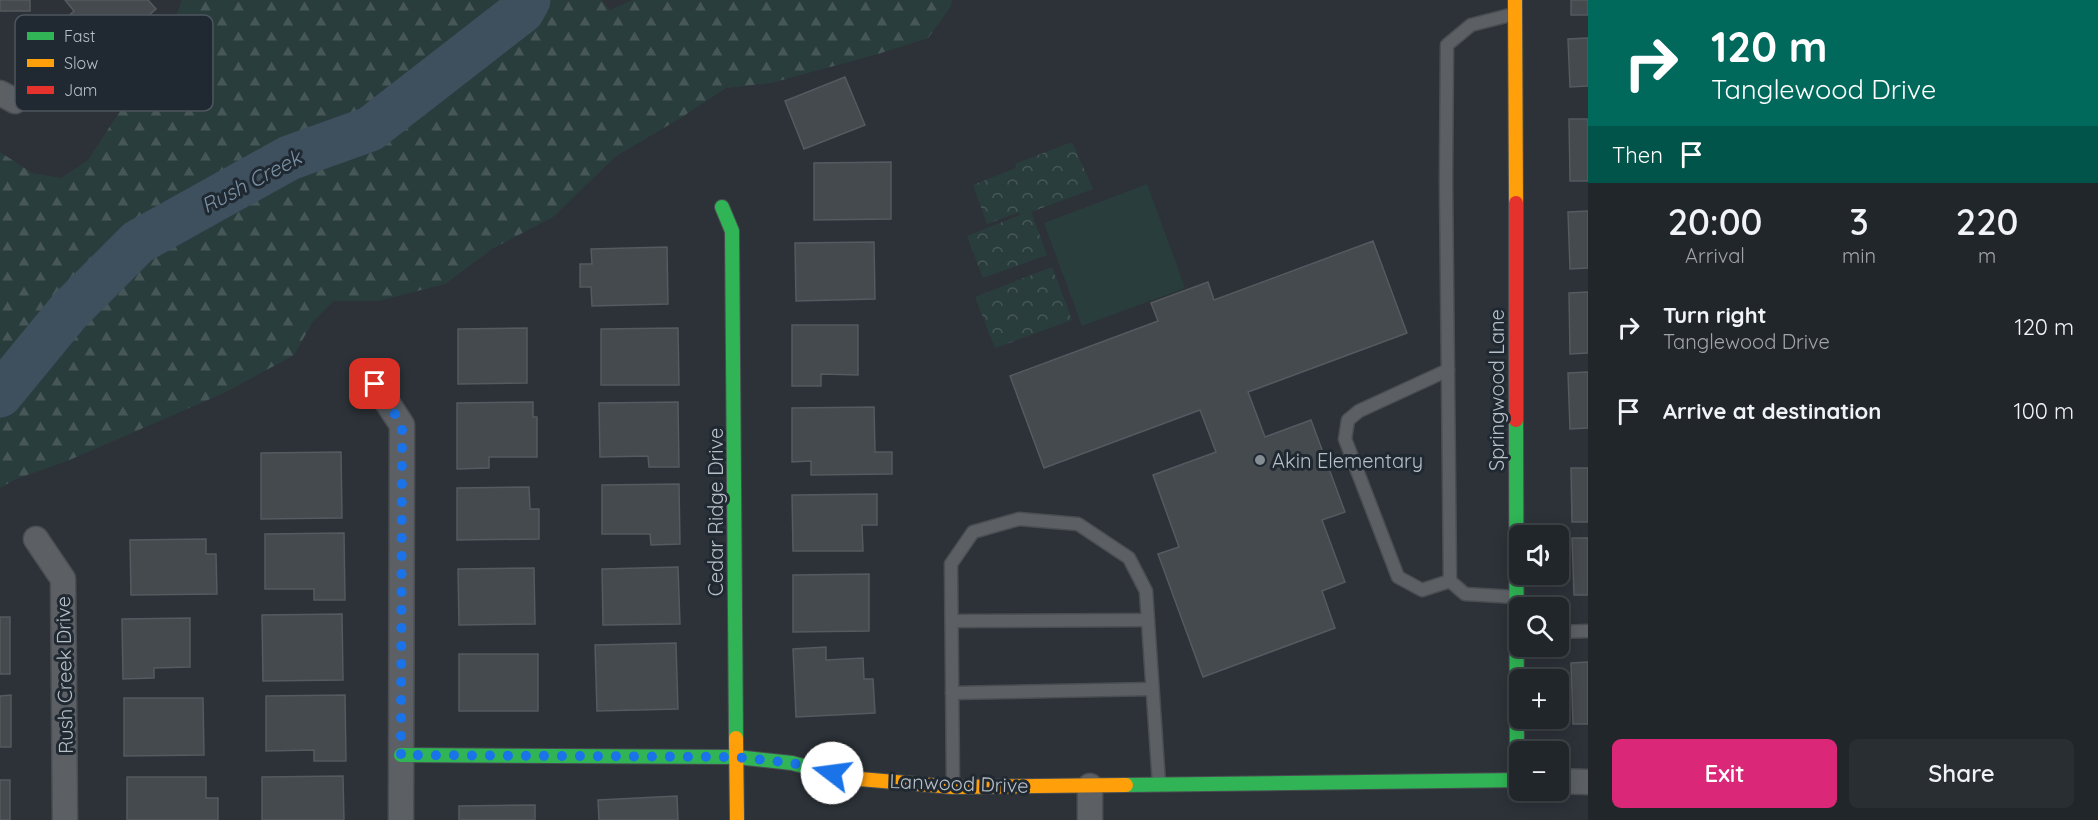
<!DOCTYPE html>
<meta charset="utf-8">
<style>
:root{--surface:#21262a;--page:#292e32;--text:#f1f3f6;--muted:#a2a5a8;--line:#3e4347;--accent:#db2777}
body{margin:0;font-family:Quicksand,sans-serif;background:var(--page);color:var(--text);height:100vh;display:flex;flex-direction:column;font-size:22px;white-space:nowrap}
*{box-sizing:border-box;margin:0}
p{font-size:20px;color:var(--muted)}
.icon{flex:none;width:33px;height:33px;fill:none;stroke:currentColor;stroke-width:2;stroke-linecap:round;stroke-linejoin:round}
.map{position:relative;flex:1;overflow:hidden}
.side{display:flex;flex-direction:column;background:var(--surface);width:510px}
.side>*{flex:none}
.top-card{background:#00695c;color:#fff;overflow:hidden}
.fabs{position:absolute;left:1509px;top:525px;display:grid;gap:12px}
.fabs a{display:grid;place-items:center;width:60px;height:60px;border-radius:9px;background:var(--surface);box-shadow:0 3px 15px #0003,0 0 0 2px var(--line);font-size:30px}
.pin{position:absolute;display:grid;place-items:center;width:51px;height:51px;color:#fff;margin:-26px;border-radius:12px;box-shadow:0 3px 9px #0006}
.me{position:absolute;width:66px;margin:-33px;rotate:285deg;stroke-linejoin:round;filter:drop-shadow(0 0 4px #0008)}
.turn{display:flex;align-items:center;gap:21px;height:126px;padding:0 24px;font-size:27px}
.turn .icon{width:78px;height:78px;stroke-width:2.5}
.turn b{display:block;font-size:42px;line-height:51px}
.then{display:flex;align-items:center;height:57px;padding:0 24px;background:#0003;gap:12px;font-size:22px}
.eta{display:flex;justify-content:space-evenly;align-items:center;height:102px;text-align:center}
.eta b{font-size:36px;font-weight:600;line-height:42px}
.action{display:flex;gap:12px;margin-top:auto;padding:12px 24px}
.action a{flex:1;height:69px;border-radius:9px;background:var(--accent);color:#fff;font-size:24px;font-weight:600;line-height:69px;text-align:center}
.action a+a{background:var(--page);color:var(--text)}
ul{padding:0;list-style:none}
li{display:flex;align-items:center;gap:18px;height:84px;padding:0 24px}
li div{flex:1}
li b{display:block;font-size:22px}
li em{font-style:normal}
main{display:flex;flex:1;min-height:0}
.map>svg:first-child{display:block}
.forest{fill:url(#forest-firs)}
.park{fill:url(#park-crowns)}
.pitch{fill:#2a3d3d}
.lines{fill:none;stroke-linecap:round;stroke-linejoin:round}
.river{stroke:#3e4f5e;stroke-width:45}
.building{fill:#454a4f;stroke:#545a5f;stroke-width:1.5}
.lane-casing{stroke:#4a4e52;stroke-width:15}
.street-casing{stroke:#4a4e52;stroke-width:27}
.fast-casing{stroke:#4a4e52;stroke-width:16}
.slow-casing{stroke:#4a4e52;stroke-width:16}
.jam-casing{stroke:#4a4e52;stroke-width:16}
.lane{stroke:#5c6065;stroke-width:12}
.street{stroke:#5c6065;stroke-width:24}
.fast{stroke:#30b455;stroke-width:14}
.slow{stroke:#ff9f0a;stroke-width:14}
.jam{stroke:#e5322d;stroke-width:14}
.route{stroke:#1a73e8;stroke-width:10;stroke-dasharray:0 18}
.poi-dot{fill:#868e95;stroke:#202931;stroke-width:2}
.labels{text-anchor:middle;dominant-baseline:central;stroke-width:6;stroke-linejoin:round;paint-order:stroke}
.street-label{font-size:20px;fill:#b7bfc7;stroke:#202931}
.poi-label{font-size:20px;fill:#b7bfc7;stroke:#202931;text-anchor:start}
.water-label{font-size:21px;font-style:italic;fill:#7c93a7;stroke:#202931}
.key{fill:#202931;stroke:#4d565e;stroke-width:1.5}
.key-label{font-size:16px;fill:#b7bfc7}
</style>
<main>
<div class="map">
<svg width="1588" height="820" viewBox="0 0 1588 820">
<defs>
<pattern id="forest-firs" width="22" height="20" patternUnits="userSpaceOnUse" patternTransform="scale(1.5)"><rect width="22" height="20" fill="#2a3d3d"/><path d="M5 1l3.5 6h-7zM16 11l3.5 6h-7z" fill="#475758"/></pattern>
<pattern id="park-crowns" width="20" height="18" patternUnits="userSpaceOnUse" patternTransform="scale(1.5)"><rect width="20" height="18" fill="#2a3d3d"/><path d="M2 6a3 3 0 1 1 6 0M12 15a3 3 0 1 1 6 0" fill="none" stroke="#475758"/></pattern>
</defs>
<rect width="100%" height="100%" fill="#2c3238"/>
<path class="forest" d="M182,0H601L610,10L633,0H952L951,6L928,38L878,54L771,83L726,88L679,119L616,156L553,217L492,249L445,284L378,301H333L312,323L294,355L224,393L67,461L16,479L0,488V152L32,173L61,178L88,160L137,85L156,45L171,30Z"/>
<g class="park">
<path d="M1072,142L1093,189L1031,212L1047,255L983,278L967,236L1020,215L1019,212L987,224L973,185L1016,168L1015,164Z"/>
<path d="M1052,267L1072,320L995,348L975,297Z"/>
</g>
<path class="pitch" d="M1147,184L1185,288L1082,326L1044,223Z"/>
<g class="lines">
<path class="river" d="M0,395L69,311L138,242L289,158L370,129L522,11L528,0"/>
</g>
<g class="building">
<rect x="0" y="0" width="30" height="11"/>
<path d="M65,0H148L156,9L94,62L60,24L74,11Z"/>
<rect x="1571" y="0" width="17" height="15"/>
<path d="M1588,38V86L1570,87L1568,39Z"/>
<path d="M845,77L865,125L804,149L785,101Z"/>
<path d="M1569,119H1588V181H1570Z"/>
<path d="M891,162V219L814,220V163Z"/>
<path d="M1588,211V268L1570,269L1568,212Z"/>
<path d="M1373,241L1407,333L1248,392L1265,437L1311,420L1345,512L1322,520L1345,582L1322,591L1335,628L1203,677L1158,554L1179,547L1153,475L1216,452L1200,410L1044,468L1010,376L1158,321L1151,303L1208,282L1214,300Z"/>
<path d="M874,242L875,299L796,301L795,243Z"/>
<path d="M667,247L668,304L592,306L591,287H580V264H592L591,249Z"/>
<path d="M1588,292V353L1570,354L1569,293Z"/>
<path d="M792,325H858V375L821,374V386H792Z"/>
<path d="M527,328V383L458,384V329Z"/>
<path d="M678,328L679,385H601V329Z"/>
<path d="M1588,372V428L1570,429L1568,373Z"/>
<path d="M533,402V417H537V457H489V468L457,469V403Z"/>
<path d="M678,402L679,467H649L648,456L600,457L599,403Z"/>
<path d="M874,407L875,452H892V474L811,475V461L792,462V408Z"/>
<path d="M341,452L342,518L261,519V453Z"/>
<path d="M1571,468H1588V522H1572Z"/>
<path d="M679,484L680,544L651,545L650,534H602V485Z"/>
<path d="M529,487L530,509H539V539L457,540V488Z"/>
<path d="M877,494V525H862L863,551H793L792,495Z"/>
<path d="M344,533L345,600H314V589H265V534Z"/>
<path d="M1572,538H1588V595H1574Z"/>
<path d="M206,539V554H216L217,594L131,595L130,540Z"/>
<path d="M678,567L680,624L603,625L602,569Z"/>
<path d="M534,568L535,624L459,625L458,569Z"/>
<path d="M869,574V631L793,632V575Z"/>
<path d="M342,614L343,680L263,681L262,615Z"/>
<rect x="0" y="617" width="10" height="57"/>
<path d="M190,618V667L154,668V678L123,679L122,619Z"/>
<path d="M676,643L678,709L597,711L595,645Z"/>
<path d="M826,647V660L863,658L864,679H873L875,713L796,717L793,649Z"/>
<rect x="459" y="654" width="79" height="57"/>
<path d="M1588,662V724H1573L1571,663Z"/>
<path d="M11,695V747H0V696Z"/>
<path d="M345,695L346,761H314V750L266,751V696Z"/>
<path d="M124,698H203L204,755L124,756Z"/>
<path d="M343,776L344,820H262V777Z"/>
<path d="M127,777H206V798H218V820H127Z"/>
<rect x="0" y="780" width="10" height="40"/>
<path d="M677,796L678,820H599L598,800Z"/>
<path d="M535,805V820H459V806Z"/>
</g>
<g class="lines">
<g class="lane-casing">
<g id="lane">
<path d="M1514,14L1471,25L1447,45L1446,180L1450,581L1465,594L1515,597"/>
<path d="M1448,370L1359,411L1348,420L1345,439L1398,577L1422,590L1450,581"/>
<path d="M952,621L1148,620"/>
<path d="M1558,632L1588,631"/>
<path d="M952,693L1152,689"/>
<path d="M953,787L951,564L973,532L1019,519L1078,524L1129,558L1146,591L1159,784"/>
</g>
</g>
<g class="street-casing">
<g id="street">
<path d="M0,93L15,101"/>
<path d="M375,384L402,425L401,820"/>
<path d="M36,539L63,579L65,820"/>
<path d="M1558,781L1588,782"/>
<path d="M1090,786V820"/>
</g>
</g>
<g class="fast-casing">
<g id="fast">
<path d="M722,207L732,231L736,738"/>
<path d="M1516,420L1517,780"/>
<path d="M401,755L736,757L792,763L848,778"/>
<path d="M1126,785L1520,780"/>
</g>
</g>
<g class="slow-casing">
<g id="slow">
<path d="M1515,0L1516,203"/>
<path d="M736,738L737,820"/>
<path d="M848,778L953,787L1126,785"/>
</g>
</g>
<g class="jam-casing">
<path id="jam" d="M1516,203V420"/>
</g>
<use href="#lane" class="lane"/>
<use href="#street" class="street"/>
<use href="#fast" class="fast"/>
<use href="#slow" class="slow"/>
<use href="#jam" class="jam"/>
</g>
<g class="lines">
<path class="route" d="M375,384L402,425L401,755L736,757L792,763L832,773"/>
</g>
<circle class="poi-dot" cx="1260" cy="460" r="6"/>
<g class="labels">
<g class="street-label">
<text transform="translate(1496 390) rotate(-90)">Springwood Lane</text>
<text transform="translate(715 512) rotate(-90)">Cedar Ridge Drive</text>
<text transform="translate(64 675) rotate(-91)">Rush Creek Drive</text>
<text transform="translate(959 783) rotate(2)">Lanwood Drive</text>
</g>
<g class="poi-label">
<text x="1272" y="460">Akin Elementary</text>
</g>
<g class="water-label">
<text transform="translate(251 181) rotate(-28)">Rush Creek</text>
</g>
</g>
<rect x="15" y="15" width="198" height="96" rx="9" class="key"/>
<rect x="27" y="32" width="27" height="8" fill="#30b455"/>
<rect x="27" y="59" width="27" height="8" fill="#ff9f0a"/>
<rect x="27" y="86" width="27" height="8" fill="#e5322d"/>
<g class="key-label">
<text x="64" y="42">Fast</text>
<text x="64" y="69">Slow</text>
<text x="64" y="96">Jam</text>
</g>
</svg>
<div class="fabs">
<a><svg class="icon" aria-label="sound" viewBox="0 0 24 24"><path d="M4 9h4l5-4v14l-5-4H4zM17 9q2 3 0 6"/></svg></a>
<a><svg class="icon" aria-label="search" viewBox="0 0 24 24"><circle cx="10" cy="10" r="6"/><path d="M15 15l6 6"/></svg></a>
<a>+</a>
<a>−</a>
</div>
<div class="pin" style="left:375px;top:384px;background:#d93025"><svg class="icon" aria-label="arrive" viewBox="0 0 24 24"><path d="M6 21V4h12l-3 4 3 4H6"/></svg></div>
<svg class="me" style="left:832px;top:773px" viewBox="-20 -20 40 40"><circle r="19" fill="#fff"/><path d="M0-13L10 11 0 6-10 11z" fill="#1a73e8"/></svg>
</div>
<section class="side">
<div class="top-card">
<div class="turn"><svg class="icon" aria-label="right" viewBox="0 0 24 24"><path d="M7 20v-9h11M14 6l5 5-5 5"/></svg><div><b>120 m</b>Tanglewood Drive</div></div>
<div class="then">Then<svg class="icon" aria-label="arrive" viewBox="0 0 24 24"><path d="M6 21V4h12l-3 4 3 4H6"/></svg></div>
</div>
<div class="eta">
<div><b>20:00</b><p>Arrival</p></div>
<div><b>3</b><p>min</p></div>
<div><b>220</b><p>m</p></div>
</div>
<ul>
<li><svg class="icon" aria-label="right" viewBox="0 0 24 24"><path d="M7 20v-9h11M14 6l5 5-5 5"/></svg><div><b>Turn right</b><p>Tanglewood Drive</p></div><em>120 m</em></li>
<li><svg class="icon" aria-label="arrive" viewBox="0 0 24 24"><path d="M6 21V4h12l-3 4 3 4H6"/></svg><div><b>Arrive at destination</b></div><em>100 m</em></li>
</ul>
<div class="action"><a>Exit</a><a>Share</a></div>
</section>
</main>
